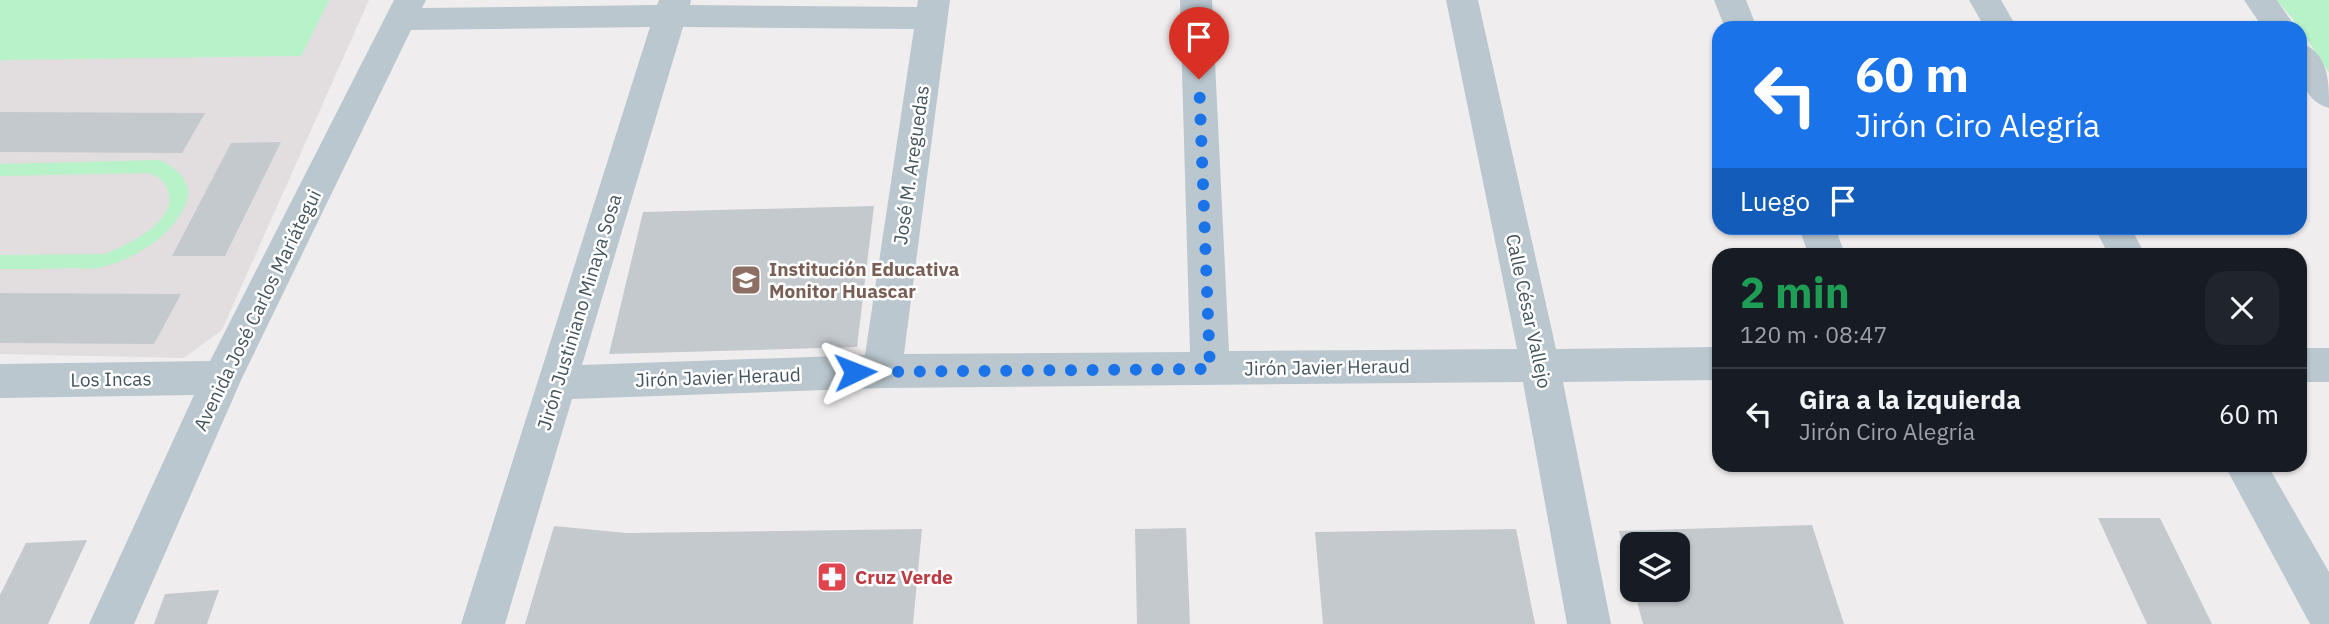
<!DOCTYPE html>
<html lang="es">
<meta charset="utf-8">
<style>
:root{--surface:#171b24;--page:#20242c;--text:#f1f3f6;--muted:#9ea1a6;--line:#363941}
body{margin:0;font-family:"IBM Plex Sans",sans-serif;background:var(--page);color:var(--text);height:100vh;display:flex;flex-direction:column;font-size:26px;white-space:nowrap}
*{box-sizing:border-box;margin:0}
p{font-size:23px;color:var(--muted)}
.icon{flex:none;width:38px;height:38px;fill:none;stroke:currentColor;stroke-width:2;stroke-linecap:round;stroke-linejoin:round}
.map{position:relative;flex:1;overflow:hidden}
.sheet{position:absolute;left:1712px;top:248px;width:595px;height:224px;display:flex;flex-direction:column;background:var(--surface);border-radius:21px;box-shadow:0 2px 5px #0004}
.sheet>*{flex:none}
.hud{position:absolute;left:1712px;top:21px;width:595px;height:214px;border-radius:21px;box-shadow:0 2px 5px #0004;background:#1a73e8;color:#fff;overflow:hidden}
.tools{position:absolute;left:1620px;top:532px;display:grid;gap:14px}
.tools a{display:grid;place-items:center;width:70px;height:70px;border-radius:14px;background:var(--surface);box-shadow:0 2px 5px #0004;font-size:35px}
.pin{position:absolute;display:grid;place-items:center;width:60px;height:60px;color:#fff;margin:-72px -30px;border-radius:50% 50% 50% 0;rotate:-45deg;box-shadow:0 0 7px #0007}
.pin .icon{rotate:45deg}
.me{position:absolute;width:77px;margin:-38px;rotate:88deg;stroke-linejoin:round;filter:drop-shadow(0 0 5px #0008)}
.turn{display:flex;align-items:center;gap:24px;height:147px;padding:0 28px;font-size:32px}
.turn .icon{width:91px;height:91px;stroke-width:2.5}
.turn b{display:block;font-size:49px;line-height:60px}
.then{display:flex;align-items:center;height:66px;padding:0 28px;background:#0003;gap:14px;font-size:26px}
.round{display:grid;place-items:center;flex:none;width:74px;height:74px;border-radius:21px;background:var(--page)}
.headline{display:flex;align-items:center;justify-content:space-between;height:119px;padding:0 28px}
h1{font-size:42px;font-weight:700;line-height:52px;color:#1e9e55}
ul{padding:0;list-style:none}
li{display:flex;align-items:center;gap:21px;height:91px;padding:0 28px;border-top:2px solid var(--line)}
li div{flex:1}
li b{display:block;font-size:26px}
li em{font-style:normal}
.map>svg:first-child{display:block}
.education{fill:#e2dee0}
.green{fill:#b7f2c8}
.building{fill:#c4c9ce}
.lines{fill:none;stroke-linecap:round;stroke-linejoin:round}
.minor{fill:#bac7ce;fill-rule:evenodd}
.route{stroke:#1a73e8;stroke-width:12;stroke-dasharray:0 21.6}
.labels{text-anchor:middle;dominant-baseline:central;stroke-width:5;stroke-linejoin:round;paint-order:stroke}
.street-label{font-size:19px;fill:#44545c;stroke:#fff}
.education-label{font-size:19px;font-weight:bold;fill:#785e54;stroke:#fff;text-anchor:start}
.health-label{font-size:19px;font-weight:bold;fill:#be3a42;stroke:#fff;text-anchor:start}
</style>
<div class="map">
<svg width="2329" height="624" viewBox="0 0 2329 624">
<rect width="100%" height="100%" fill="#f0edee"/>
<path class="education" d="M0,0H369L222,330L184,358L0,354Z"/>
<g class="green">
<path d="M0,0H329L301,56L0,60Z"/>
<path d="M2277,0H2329V73L2300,28Z"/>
<path d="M159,160C174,166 193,181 187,200C176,234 135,259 102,267C92,270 80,268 70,268C46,269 23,269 0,269V255L104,254C125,246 175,223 169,195C167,182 160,177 148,173L0,176V164Z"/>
</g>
<g class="building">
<path d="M0,112L205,113L182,153L0,152Z"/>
<path d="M281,142L225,256H172L231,143Z"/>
<path d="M874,206L857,347L609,354L643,212Z"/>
<path d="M0,293L181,294L154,344L0,343Z"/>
<path d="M2098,518H2160L2212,624H2147Z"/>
<path d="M1812,525L1844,624H1643L1634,590H1678V544H1633L1632,582L1619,531Z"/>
<path d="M554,526L626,533L922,529L913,624H525Z"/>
<path d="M1186,528L1190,624H1137L1135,529Z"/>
<path d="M1516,529L1535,624H1323L1315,532Z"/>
<path d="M87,540L48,624H0V595L26,543Z"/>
<path d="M219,590L207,624H154L165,594Z"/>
</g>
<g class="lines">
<g class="minor">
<path d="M394,0H426L422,8L657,5L659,0H691L690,5L917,7L918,0H950L904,354L1190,352L1180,0H1212L1229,351L1517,349L1446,0H1478L1556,349L1718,347V380L1563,382L1611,624H1567L1523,382L882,388L572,399L505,624H461L650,27L411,30L242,378L134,624H89L194,395L0,398V364L210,361ZM683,27L914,29L865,355L582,365Z"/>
<path d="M1714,0H1746L1757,28H1725Z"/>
<path d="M1969,0H2001L2017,28H1985Z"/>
<path d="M2244,0H2277L2296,28H2263Z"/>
<path d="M2300,43C2329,52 2329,82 2329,108C2300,100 2298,69 2300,43Z"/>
<path d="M1799,228H1835L1846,256H1809Z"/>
<path d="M2095,228H2131L2146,256H2109Z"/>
<rect x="2300" y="348" width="29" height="34"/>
<path d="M2225,466H2268L2329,572V624H2310Z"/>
</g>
</g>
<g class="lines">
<path class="route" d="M855,372L1210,369L1199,79"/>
</g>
<defs>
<g id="school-square" transform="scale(1.575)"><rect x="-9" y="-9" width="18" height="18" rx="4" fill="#8d6e63" stroke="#fff"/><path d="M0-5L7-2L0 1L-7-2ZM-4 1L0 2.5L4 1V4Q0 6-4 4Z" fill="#fff"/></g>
<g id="pharmacy-square" transform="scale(1.575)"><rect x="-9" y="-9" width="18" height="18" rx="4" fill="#e0444e" stroke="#fff"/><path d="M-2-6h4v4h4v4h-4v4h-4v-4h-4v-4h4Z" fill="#fff"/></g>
</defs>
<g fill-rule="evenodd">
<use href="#school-square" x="746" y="280"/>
<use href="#pharmacy-square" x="832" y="577"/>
</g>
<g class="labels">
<g class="street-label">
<text transform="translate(911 165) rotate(-82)">José M. Areguedas</text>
<text transform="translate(257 310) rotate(-64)">Avenida José Carlos Mariátegui</text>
<text transform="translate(1529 311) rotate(78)">Calle César Vallejo</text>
<text transform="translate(579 312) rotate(-73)">Jirón Justiniano Minaya Sosa</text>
<text transform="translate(1327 367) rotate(-1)">Jirón Javier Heraud</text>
<text transform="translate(718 377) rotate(-2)">Jirón Javier Heraud</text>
<text transform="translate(111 379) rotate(-1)">Los Incas</text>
</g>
<g class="education-label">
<text x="769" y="269">Institución Educativa<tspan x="769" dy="22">Monitor Huascar</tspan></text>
</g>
<g class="health-label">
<text x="855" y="577">Cruz Verde</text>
</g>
</g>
</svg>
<div class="tools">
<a><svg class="icon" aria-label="layers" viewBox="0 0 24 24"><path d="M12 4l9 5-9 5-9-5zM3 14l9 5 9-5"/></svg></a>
</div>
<div class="pin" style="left:1199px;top:79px;background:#d93025"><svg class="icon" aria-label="arrive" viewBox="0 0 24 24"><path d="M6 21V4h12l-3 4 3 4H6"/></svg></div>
<svg class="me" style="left:855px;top:372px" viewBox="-20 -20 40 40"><path d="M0-17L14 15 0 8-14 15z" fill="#1a73e8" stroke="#fff" stroke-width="4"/></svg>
<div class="hud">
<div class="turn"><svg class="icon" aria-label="left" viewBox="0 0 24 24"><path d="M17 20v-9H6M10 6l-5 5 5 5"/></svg><div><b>60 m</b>Jirón Ciro Alegría</div></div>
<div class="then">Luego<svg class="icon" aria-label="arrive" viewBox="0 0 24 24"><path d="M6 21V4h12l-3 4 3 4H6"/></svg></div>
</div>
<section class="sheet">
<div class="headline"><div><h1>2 min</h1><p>120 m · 08:47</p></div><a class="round"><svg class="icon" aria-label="close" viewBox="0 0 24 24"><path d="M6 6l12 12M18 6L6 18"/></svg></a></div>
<ul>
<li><svg class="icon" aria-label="left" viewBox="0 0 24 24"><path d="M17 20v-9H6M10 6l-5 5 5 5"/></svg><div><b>Gira a la izquierda</b><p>Jirón Ciro Alegría</p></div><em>60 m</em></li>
</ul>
</section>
</div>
